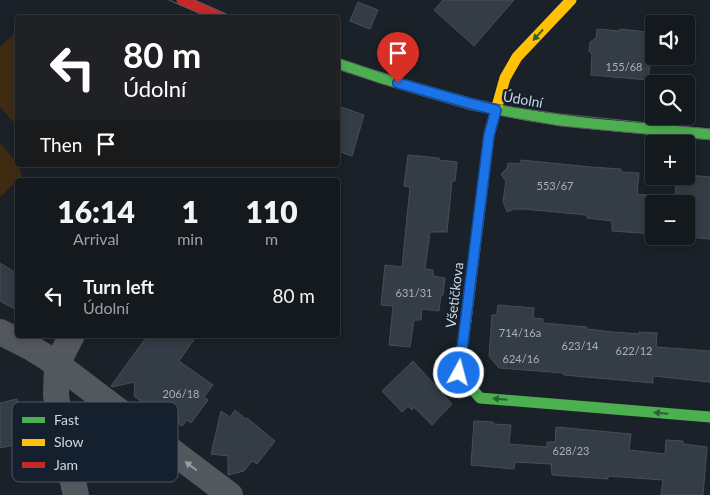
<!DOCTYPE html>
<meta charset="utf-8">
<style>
:root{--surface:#14191e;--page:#1d2227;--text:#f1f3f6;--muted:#9da0a4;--line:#33383c}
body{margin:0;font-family:Lato,sans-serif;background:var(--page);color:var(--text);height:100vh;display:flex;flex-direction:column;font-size:19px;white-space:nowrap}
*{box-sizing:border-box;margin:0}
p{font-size:16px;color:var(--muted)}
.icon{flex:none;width:28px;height:28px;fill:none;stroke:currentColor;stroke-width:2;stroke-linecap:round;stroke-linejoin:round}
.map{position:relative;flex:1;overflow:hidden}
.panel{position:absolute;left:15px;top:178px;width:325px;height:160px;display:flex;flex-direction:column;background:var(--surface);border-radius:5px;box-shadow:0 2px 8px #0003,0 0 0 1px var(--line)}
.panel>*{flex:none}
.top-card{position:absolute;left:15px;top:15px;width:325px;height:152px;border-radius:5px;box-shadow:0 2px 8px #0003,0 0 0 1px var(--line);background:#202124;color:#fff;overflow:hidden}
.controls{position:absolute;left:645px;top:15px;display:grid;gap:10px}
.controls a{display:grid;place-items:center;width:50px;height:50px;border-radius:5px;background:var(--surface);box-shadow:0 2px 8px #0003,0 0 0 1px var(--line);font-size:25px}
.pin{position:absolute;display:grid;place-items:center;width:42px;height:42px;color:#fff;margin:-51px -21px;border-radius:50% 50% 50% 0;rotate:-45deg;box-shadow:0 0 5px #0007}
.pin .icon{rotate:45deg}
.me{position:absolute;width:55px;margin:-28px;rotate:7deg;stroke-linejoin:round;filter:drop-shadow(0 0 4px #0008)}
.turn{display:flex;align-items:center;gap:18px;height:105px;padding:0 25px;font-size:22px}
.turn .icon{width:65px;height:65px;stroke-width:2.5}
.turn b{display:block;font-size:35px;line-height:42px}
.then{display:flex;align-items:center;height:48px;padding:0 25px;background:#0003;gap:10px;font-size:19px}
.eta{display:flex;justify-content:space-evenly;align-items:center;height:85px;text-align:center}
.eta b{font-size:30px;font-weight:800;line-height:35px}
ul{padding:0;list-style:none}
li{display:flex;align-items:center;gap:15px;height:65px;padding:0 25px}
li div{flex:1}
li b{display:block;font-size:19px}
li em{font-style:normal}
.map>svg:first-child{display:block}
.green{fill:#3e2b12}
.building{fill:#343c45;stroke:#484e54}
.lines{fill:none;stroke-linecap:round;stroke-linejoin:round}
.street{stroke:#53585e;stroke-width:26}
.fast{stroke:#4caf50;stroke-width:11}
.slow{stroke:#ffc107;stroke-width:11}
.jam{stroke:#c62828;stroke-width:11}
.tram{stroke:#5b5f64;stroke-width:1}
.oneway{fill:#2d603d}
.oneway2{fill:#979da5}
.route-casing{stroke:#114b97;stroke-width:12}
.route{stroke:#1a73e8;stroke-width:9}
.labels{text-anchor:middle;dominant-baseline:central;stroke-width:4.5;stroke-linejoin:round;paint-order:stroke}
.number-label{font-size:11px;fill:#a8b0b8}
.street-label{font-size:14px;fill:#ced6df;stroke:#14202e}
.key{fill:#14202e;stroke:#4c5763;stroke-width:1}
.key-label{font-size:14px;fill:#ced6df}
</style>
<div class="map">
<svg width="710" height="495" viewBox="0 0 710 495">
<rect width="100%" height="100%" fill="#1a2128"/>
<g class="green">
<path d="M17,31L18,32L17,126L0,107V47Z"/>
<path d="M0,143L17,163L18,165H19L22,177L18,180L17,181L0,197Z"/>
</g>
<g class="building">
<path d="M443,0H514L474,46L434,10Z"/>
<path d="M358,2L378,10L370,29L350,21Z"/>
<path d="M597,29L620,31V29L647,32L646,39H653L648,80L591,75L592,54L589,51L590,42L596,38Z"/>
<path d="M338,106L364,115L352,156L338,151Z"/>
<path d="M408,155L439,158V160L457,162L455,181H452L447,232H430L425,269L433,270V276L445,278L443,295H441L439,311L422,309L421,320H414L410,347L389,345L393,306L381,305L385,265L402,267L410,187L404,186Z"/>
<path d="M521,160L591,167L621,169V172L639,173L637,194L675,198L676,185L688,175L710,177V239L677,236H686V204H654V234L612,231V221L587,218V215L524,209H514L507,212L503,201L506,181L501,174L507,168L508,163L521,164Z"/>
<path d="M0,263L18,274V311L0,301Z"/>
<path d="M498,305L534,308L533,318L543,319V323L587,327V329L613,332L639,334V332L657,333L656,347L710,351V382L653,376V383L564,375V373L499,368L489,356L492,315H497Z"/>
<path d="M148,335H197L179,361L213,385L204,397L208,400L191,423L187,420L182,426L162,412L159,415L134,396L135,382L112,387L111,386Z"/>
<path d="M413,361L452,404L432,425L414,407L412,410L408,406L402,412L382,391Z"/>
<path d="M17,399L28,442L0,448V403Z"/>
<path d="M235,410L246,419L247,418L275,441L257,464L252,461L244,471L228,475V456L211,454L221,411L230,417Z"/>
<path d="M474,421L493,422V424L511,425L509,444L547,447V442H555L556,427L631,434L629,450L665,454L666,440L683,441V444L707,447L703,495H661L663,480L608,476V479L552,475L551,464L515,462L514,469L471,465Z"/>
</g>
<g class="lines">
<g class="street">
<path d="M0,332L30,347L57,364L230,495"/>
<path d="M72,335L57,364L56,395L61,431L76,495"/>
</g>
<g class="fast">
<path d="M338,64C395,82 451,101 510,112C576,125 643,128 710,134"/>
<path d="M466,320L459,373L480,398L710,417"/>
</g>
<path class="slow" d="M466,320L489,135L505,78L517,57L571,0"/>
<path class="jam" d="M182,0L223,18"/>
<g class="tram">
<path d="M169,0L210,18"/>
<path d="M194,0L235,18"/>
<path d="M338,58L382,73L474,99L511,107L561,114L710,129"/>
<path d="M338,69L379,83L471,110L509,117L560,126L710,140"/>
</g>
</g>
<defs><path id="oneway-solid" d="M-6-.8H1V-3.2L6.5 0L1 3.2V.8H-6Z" transform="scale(1.25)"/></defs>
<g class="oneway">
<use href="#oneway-solid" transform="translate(538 35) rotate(133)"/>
<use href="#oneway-solid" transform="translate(500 399) rotate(-175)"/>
<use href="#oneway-solid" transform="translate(661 413) rotate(-175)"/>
</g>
<use class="oneway2" href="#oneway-solid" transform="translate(191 466) rotate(-143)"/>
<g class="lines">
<g class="route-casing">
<path id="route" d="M398,83L472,104L496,110L489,135L459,373"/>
</g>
<use href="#route" class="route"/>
</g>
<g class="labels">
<g class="number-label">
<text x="624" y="66">155/68</text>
<text x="555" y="185">553/67</text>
<text x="414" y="292">631/31</text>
<text x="520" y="332">714/16a</text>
<text x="580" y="345">623/14</text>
<text x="634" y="350">622/12</text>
<text x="521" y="358">624/16</text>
<text x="181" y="393">206/18</text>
<text x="571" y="450">628/23</text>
</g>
<g class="street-label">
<text transform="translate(523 99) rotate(10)">Údolní</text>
<text transform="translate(454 295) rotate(-83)">Všetičkova</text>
</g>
</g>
<rect x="12" y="402" width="166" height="80" rx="8" class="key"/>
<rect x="22" y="417" width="23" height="6" fill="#4caf50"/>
<rect x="22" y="439" width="23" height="7" fill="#ffc107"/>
<rect x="22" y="462" width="23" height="6" fill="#c62828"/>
<g class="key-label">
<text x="54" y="425">Fast</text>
<text x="54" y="447">Slow</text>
<text x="54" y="470">Jam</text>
</g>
</svg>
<div class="controls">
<a><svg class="icon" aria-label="sound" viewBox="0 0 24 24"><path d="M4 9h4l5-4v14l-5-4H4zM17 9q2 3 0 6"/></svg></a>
<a><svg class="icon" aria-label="search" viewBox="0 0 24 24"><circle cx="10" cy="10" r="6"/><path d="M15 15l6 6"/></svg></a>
<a>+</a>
<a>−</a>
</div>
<div class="pin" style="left:398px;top:83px;background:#d93025"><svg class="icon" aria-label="arrive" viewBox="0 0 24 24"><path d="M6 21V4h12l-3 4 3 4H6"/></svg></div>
<svg class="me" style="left:459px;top:373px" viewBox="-20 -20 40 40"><circle r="17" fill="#1a73e8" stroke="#fff" stroke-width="3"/><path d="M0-11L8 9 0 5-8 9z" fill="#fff"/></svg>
<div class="top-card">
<div class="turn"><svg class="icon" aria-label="left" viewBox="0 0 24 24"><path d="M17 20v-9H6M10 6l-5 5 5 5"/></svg><div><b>80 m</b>Údolní</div></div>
<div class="then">Then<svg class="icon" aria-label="arrive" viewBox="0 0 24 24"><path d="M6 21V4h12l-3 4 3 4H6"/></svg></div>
</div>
<section class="panel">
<div class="eta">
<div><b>16:14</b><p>Arrival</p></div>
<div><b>1</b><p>min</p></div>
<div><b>110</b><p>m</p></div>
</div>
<ul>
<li><svg class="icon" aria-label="left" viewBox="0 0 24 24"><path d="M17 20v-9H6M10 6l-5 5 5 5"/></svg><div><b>Turn left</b><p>Údolní</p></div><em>80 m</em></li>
</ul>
</section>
</div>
